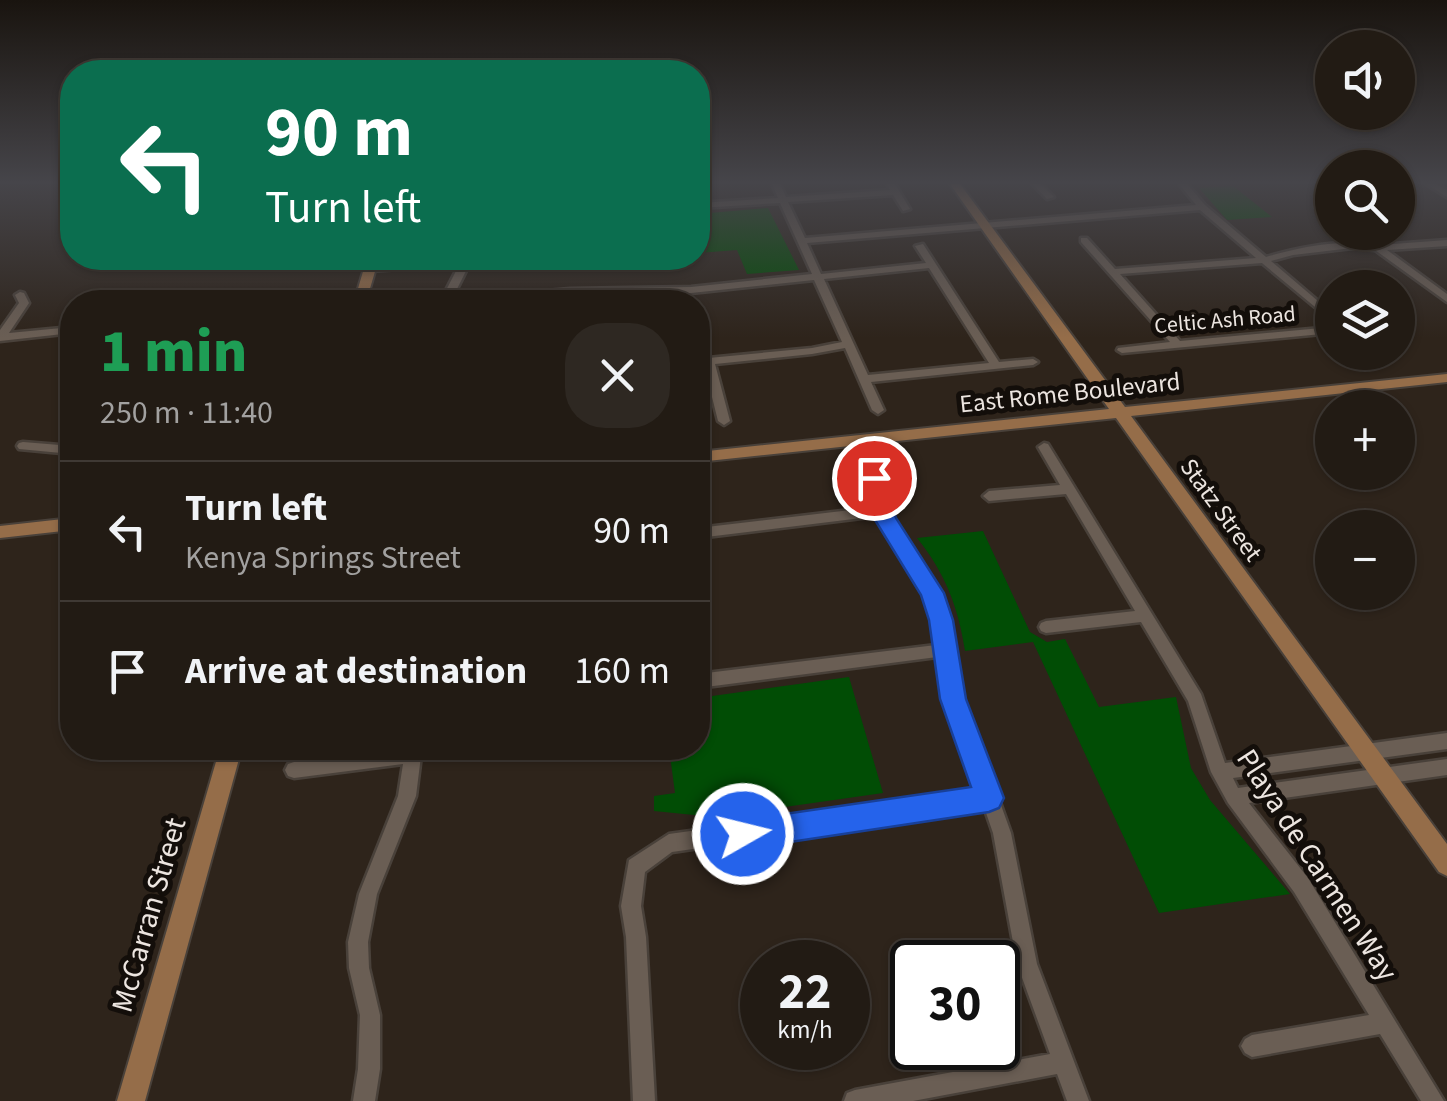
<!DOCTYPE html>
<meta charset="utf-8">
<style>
:root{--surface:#221b14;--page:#2e2822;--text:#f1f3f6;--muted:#a2a1a0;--line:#3f3934}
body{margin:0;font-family:"Source Sans 3",sans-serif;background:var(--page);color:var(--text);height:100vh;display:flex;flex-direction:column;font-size:38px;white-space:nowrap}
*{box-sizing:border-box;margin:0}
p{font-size:32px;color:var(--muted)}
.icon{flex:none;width:55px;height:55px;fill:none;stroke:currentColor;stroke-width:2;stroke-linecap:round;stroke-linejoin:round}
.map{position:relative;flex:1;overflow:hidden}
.panel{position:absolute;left:60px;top:290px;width:650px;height:470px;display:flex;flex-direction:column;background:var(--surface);border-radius:40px;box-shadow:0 2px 8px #0004,0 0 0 2px var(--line)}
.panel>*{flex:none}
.hud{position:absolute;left:60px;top:60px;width:650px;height:210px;border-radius:40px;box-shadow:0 2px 8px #0004,0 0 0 2px var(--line);background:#0b6e4f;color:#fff;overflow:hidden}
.buttons{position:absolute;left:1315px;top:30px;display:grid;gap:20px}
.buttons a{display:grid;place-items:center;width:100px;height:100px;border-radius:50%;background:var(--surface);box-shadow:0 2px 8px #0004,0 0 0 2px var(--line);font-size:50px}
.speed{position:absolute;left:740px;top:940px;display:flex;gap:20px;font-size:50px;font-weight:700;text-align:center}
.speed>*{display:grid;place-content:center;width:130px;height:130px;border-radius:50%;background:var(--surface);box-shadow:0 2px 8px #0004,0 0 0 2px var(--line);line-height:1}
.speed small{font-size:25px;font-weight:400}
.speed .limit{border:5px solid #111;border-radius:15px;background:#fff;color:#111}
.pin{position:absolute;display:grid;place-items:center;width:85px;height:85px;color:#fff;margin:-42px;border:5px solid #fff;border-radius:50%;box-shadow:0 2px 10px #0007}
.me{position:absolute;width:110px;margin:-55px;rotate:82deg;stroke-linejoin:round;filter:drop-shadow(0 0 8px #0008)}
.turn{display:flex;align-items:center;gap:35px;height:210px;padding:0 40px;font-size:45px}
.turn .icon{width:130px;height:130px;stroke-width:2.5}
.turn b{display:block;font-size:70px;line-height:85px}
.round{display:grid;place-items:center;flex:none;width:105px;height:105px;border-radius:40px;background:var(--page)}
.overview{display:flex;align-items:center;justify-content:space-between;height:170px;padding:0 40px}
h1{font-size:60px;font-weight:800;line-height:75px;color:#1e9e55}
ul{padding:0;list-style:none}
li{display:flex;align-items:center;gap:30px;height:140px;padding:0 40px;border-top:2px solid var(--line)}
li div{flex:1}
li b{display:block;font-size:38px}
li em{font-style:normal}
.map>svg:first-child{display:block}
.green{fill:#014d05}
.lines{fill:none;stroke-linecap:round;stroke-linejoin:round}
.street-casing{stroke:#49413a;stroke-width:5}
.secondary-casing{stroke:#49413a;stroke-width:4}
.street{fill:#6a5e54;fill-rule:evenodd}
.secondary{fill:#956d49;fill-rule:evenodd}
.route{fill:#2563eb;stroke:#184099;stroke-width:2.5}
.labels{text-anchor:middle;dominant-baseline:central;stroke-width:10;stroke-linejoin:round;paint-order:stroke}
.far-street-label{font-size:22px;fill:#ece5e0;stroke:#130e0a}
.street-label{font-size:25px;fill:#ece5e0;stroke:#130e0a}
.near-street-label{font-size:30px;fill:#ece5e0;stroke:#130e0a}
</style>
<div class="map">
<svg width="1447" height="1101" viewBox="0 0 1447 1101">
<rect width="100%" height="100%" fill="#2e241b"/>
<g class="green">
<path d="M1233,186L1272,217L1227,220L1199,188Z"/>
<path d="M768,208L799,270L747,274L737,250L698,253V214Z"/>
<path d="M983,531L1030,632L1047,642L1065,639L1099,707L1176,697L1191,768L1210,800L1290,894L1159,913L1033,642L965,651C958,606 945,573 917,538Z"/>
<path d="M849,677L883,793L714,817L654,811V796L675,793L669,748H698V698Z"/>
</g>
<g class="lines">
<g class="street-casing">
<g id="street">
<path d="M772,184H780L786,197L890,190L887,184H895L910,209L903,211L893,195L788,202L805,238L1196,205L1179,184H1187L1205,205L1266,257C1297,248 1333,240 1366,244L1352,232H1362L1380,245L1447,240V246L1387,250L1447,294V302L1375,250L1352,248L1293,255L1271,261L1332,313V321L1262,263L1120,274L1180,341L1332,327V333L1122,353L1117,350L1118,348L1170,342L1081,242V238H1087L1115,269L1256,258L1200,210L807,243L821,274L926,263L915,246L923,244L999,362L1033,359L1038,362L1033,365L871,382L884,410L878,414L872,410L845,348L812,354L715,364L730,421L724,425L718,421L704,365H698V359L812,348L842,342L814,280L691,293L570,295L477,302H440L456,271L457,265L370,271L365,268L370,265L466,258V271L452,299L570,289L691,287L812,274L780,203L698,208V203L778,198ZM929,268L989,363L868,375L824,279Z"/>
<path d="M1032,184H1041L1054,197L1047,199Z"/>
<path d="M1426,184H1436L1447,190V197Z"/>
<path d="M1316,197H1322V204L1332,211V217L1315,207Z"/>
<path d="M20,292L24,293L29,303L9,333L72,327V333L0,341V330L19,303L15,295Z"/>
<path d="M1378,352H1389L1390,354L1385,357Z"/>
<path d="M23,442L72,446V454L19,449L17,446L19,443Z"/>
<path d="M1044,443L1048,444L1201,694L1225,763L1447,733V749L1233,778L1238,788L1447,759V775L1249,803L1308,878L1444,1101H1421L1380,1034L1252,1057L1245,1053L1241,1046L1245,1039L1252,1035L1369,1015L1294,892L1228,803L1211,772L1188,701L1141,622L1046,633L1041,631L1039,627L1041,623L1046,621L1135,611L1066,494L989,501L983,496L989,491L1060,485L1038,447Z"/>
<path d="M874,474L880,478L892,519L939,593L948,620L955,677L1011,833L1037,964L1089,1101H1067L1057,1074L913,1101H844L847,1093L855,1090L1050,1054L1017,964L993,833L984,807L672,852L645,872L641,906L646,937L655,1101H633L626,937L621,906L629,860L669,834L979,791L939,677L937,657L698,688V674L936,645L934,620L925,594L878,516L698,538V528L876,507L868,478Z"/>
<path d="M406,748H422L416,796L377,894L368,942L369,968L380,1015V1069L375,1101H353L358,1069L360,1015L349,968L348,942L359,894L398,796L403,764L294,778L288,776L285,770L288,764L294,762Z"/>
</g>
</g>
<g class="secondary-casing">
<g id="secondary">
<path d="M950,184H960L1125,407L1447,374V382L1131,416L1447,844V876L1439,872L1116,418L698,462V452L1109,409Z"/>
<path d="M367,258H379L366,302H354Z"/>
<path d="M72,518V530L0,538V526Z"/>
<path d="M220,748H242L145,1101H117Z"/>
</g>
</g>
<use href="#street" class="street"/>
<use href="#secondary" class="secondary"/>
</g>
<linearGradient id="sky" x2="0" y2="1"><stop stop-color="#19140f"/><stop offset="0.54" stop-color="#46454a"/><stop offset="1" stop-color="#46454a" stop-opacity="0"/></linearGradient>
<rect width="1447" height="338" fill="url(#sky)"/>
<path class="route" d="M874,470L884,478L896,518L944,593L953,620L966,699L1004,798L999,808L989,812L743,849L733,845L728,834L733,824L743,820L971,787L940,699L929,620L921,595L875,520L864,478Z"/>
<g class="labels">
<g class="far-street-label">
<text transform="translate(1225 320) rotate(-5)">Celtic Ash Road</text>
</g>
<g class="street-label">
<text transform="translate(1070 393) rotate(-6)">East Rome Boulevard</text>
<text transform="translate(1221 510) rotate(54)">Statz Street</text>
</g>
<g class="near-street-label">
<text transform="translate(1317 865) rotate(57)">Playa de Carmen Way</text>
<text transform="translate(149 915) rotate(-74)">McCarran Street</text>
</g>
</g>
</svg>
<div class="buttons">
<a><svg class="icon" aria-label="sound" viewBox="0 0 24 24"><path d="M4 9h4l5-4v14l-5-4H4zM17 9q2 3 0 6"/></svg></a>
<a><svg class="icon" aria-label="search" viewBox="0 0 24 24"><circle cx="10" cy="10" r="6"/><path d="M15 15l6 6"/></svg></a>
<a><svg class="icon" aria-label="layers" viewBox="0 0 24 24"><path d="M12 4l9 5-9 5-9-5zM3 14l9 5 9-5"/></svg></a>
<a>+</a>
<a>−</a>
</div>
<div class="speed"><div>22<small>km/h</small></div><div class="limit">30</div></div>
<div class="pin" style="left:874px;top:478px;background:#d93025"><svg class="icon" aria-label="arrive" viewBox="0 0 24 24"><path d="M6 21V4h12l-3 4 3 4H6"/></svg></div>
<svg class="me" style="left:743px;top:834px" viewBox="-20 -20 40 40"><circle r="17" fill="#2563eb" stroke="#fff" stroke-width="3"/><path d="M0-11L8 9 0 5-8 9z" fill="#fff"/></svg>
<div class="hud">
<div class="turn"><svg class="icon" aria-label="left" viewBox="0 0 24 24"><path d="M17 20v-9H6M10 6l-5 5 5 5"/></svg><div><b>90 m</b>Turn left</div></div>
</div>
<section class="panel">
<div class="overview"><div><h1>1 min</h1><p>250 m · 11:40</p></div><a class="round"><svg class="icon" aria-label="close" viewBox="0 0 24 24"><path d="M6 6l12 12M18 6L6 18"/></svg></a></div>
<ul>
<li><svg class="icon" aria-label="left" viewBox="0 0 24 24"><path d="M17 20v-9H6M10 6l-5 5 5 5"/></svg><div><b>Turn left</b><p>Kenya Springs Street</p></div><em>90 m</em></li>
<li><svg class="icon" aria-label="arrive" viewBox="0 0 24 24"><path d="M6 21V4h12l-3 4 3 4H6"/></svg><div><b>Arrive at destination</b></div><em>160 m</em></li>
</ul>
</section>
</div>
